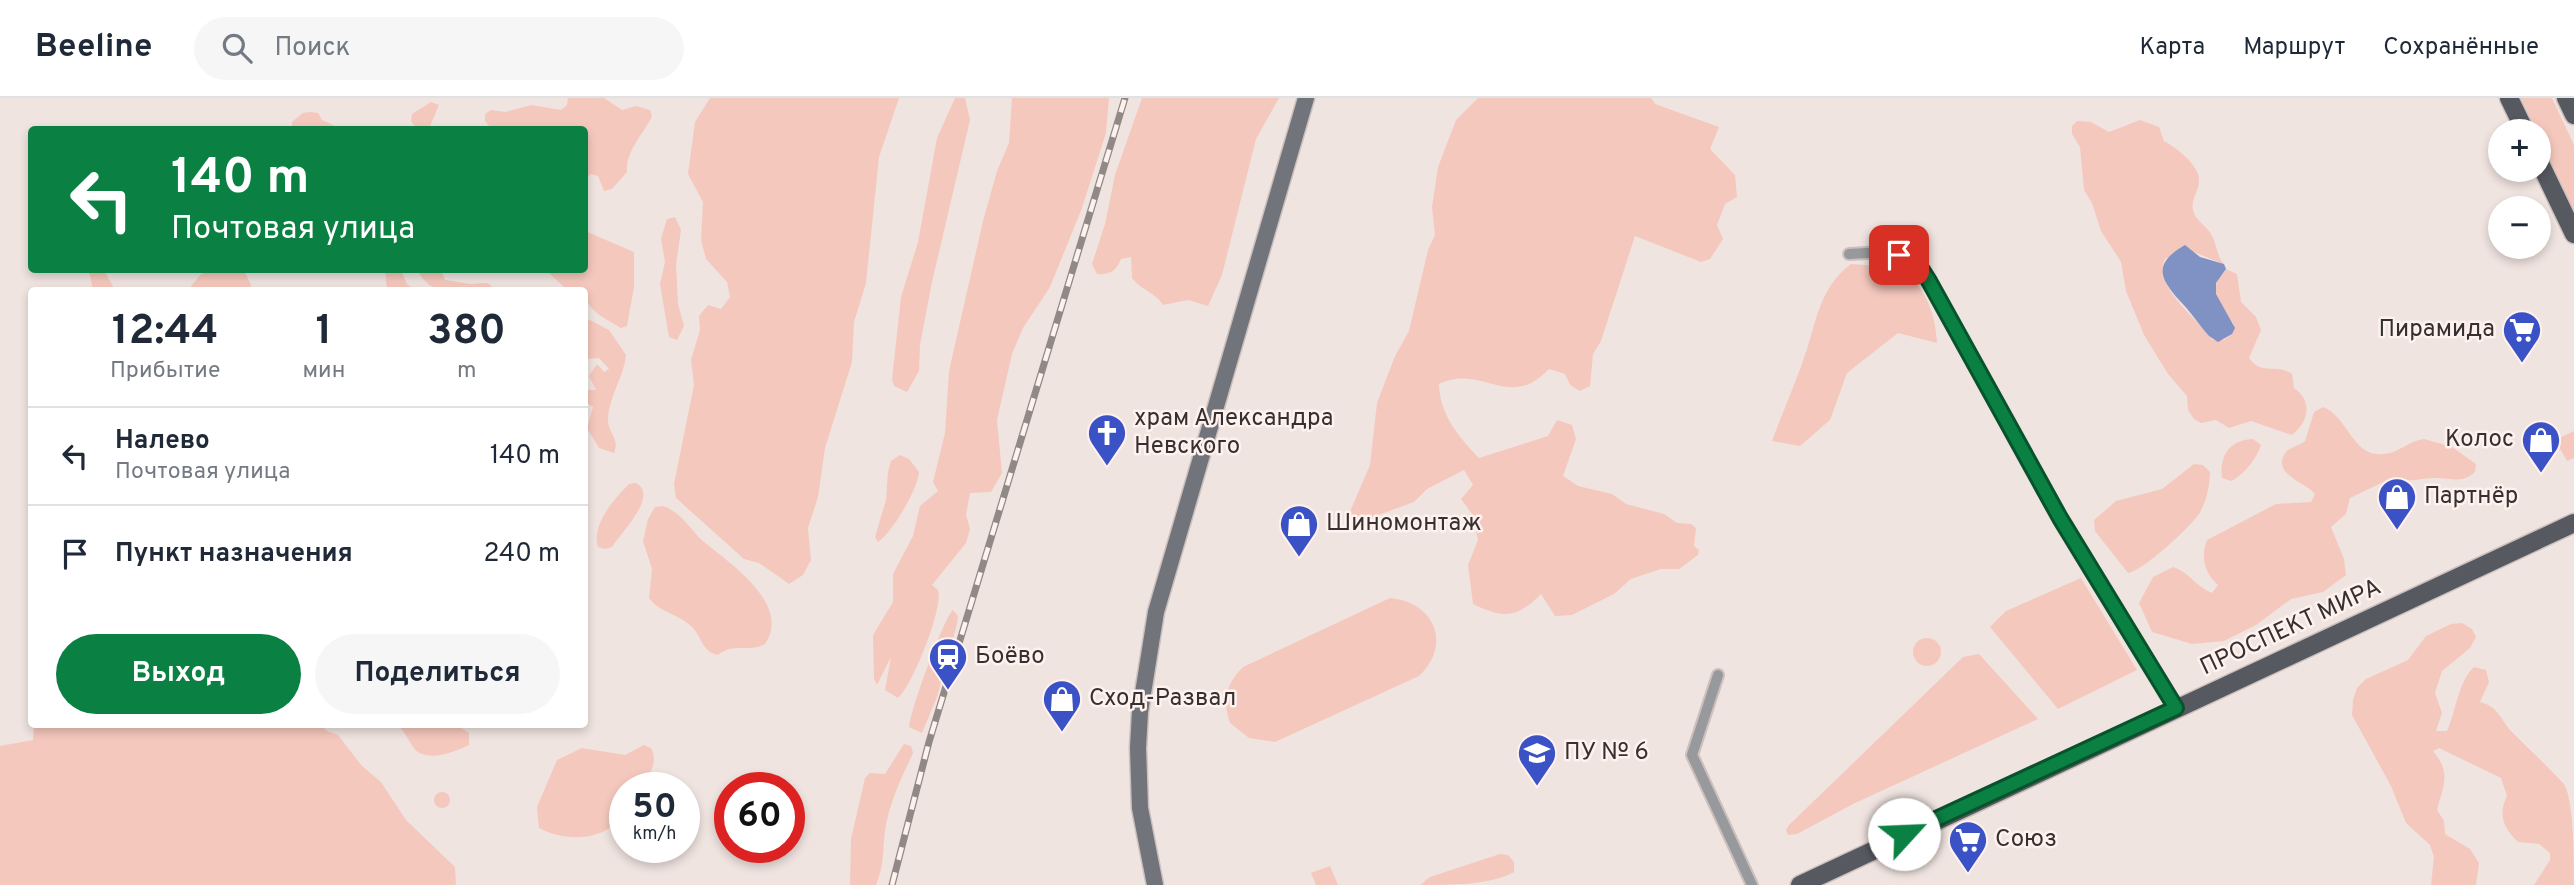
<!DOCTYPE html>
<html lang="ru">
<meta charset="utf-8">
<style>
:root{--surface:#fff;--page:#f6f6f7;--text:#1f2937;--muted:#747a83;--line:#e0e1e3;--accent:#0b8043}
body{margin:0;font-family:Overpass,sans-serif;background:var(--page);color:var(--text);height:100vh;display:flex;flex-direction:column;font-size:26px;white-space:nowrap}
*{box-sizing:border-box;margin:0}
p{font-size:23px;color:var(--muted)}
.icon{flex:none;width:38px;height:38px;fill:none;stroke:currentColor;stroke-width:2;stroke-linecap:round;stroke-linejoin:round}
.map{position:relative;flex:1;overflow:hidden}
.details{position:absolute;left:28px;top:189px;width:560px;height:441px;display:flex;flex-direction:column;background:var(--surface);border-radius:7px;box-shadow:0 4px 10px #0003}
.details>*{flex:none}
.hud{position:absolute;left:28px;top:28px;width:560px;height:147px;border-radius:7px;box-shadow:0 4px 10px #0003;background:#0b8043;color:#fff;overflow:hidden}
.buttons{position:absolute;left:2488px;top:21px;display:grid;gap:14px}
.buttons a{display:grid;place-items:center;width:63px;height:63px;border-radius:50%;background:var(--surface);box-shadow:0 4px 10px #0003;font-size:35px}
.speed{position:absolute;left:609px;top:674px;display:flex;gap:14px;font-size:35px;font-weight:700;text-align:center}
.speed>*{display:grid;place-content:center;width:91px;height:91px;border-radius:50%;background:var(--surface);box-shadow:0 4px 10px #0003;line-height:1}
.speed small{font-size:18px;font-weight:400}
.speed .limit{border:10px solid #d22;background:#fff;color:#111}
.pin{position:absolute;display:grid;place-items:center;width:60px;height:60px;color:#fff;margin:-30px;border-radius:14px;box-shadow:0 4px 10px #0006}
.me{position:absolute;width:77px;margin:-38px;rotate:65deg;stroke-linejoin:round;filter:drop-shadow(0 0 5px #0008)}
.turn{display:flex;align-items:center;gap:24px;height:147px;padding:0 28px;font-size:32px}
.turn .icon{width:91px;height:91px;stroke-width:2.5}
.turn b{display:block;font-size:49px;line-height:60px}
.eta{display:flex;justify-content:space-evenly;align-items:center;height:119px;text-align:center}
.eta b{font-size:42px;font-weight:700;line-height:49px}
.primary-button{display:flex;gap:14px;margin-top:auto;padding:14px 28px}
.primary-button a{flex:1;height:80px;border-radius:42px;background:var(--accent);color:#fff;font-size:28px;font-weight:700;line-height:80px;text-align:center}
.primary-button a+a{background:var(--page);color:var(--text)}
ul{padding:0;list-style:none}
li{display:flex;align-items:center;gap:21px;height:98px;padding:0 28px;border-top:2px solid var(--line)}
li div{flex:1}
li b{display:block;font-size:26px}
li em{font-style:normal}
header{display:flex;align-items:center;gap:42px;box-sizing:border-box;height:98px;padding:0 35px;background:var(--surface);border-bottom:2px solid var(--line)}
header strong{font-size:33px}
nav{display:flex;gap:38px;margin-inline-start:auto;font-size:24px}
.search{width:490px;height:63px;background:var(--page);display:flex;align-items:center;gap:18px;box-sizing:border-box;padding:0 24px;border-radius:38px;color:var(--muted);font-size:26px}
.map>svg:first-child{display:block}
.green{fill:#f5c8bd}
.water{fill:#8091c3}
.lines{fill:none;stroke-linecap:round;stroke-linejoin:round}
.street-casing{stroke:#cbc0bd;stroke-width:14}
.secondary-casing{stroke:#cbc0bd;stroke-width:19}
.primary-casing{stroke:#cbc0bd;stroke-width:21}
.street{stroke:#97999d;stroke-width:10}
.secondary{stroke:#71747a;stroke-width:16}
.primary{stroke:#575961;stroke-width:18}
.rail-casing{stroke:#918986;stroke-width:7}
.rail{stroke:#fef1ee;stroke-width:4.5;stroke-dasharray:13;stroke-linecap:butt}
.route-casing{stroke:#07532c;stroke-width:18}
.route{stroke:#0b8043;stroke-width:12}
.labels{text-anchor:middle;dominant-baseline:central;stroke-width:5;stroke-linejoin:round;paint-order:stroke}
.poi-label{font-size:24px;fill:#363130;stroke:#fef1ee;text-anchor:start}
.street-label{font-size:24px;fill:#363130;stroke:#fef1ee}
</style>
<header>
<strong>Beeline</strong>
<div class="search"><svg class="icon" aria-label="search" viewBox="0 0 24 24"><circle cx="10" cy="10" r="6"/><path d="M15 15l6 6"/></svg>Поиск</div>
<nav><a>Карта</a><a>Маршрут</a><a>Сохранённые</a></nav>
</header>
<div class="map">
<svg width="2574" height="787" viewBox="0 0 2574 787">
<rect width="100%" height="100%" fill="#f0e4e0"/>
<g class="green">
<path d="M568,0H604L622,12L636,8L650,12L652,18C644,36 625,53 627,74L612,91L604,93L598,78L591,76L585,80L584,32L492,31L485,23V16L491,12L505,14L531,7L561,12L567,7Z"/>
<path d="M710,0H899L879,59L866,185L854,224L852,264L825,350L818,399L808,430L811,462L803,477L789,486L759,465L744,461L676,400L674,386L694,287L691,262L700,232L699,218L708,207L721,211L730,199L727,184L706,161L701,142L703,104L688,76L695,24Z"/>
<path d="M955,0H965L970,22L932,184L920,247L919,273L907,294L894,288L892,281L901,199L918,144L937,40Z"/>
<path d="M1012,0H1109L1106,35L1082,110L1050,189L1023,230L1012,256L997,322L1002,375L991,394L970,395L966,417L970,431L966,445L932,487L938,492C944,509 912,589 898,600L885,592L891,559L877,587L874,581L873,537L893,504V476L913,438L920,408L938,393L933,384L945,335L949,273L983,123L997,73L1009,45Z"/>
<path d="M1142,0H1279L1256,41L1222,177L1208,208L1188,202L1163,207C1155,194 1141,192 1132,180L1131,159L1121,161C1116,173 1110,177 1097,176L1092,166L1105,126L1115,77Z"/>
<path d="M1478,0H1651L1655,6L1719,29L1710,51L1735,77L1737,99L1725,106L1717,127L1723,141L1710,161L1701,164L1635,138L1601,243L1593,256L1590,288L1580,293L1570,287L1565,276L1549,271C1508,314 1484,265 1439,286C1440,317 1458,338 1479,360L1548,338L1557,322L1572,327L1576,341L1563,378L1578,388L1612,396L1626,406L1664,416L1677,425L1691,426L1696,430L1694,448L1699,452L1698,457L1679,471H1661L1631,481L1614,496L1572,517L1555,518L1541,496C1518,520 1503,521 1473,506L1468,467L1478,442L1472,416L1461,401L1473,387L1464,372L1427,391L1414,404L1343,430L1370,367L1377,305L1395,258L1409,233L1428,152L1435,137L1432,109L1438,69L1456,22Z"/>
<path d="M2521,0H2552L2574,47V112Z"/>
<path d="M431,4L439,7L429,31H417L411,23L412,16Z"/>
<path d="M310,14L318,15L322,22L335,28L334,31H292V24L303,15Z"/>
<path d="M2140,22L2159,29L2164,43C2175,49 2200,67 2199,83C2199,94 2189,103 2194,115C2196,122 2207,129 2211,136C2217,146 2216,157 2224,166L2181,149L2175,157L2165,161C2153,188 2194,217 2209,238L2213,242H2224L2232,236L2233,225C2225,216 2211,198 2217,184C2219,178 2224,177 2226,171L2237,176L2241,204L2256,219L2261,232L2249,260C2261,278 2277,265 2292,276L2294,290C2312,302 2310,323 2292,337L2251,323L2229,330L2216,322L2201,325L2194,321L2188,312L2187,298L2168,276L2144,237L2126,193L2121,164L2101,133L2092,105L2084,92L2080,49L2072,36V28L2077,23L2091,24L2109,34Z"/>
<path d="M675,119L681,132L676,167L678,206L684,228L677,242L669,239L660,186L665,164L661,141L667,121Z"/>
<path d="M585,133L634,154V189L627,228L621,230C606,220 586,214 584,192L565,190L548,174L547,172H584Z"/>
<path d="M1894,165C1923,186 1935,209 1937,245L1898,235L1847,275L1830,322L1800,348L1772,343C1783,313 1797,282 1807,251C1818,217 1821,189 1851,166L1878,168Z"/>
<path d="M89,172H104L115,192H93Z"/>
<path d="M214,172H244L251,187L248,192H188L201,176Z"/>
<path d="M385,172H401L407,186L414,192H387Z"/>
<path d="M418,172H441L445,182L471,186L487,185L497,192C471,193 429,202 418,172Z"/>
<path d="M584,219L609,232L626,257C624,279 608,300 608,323C609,336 620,341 614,355L599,350L587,330L593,309L585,304V292H596L589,278L597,266L604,274L609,271L599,260L585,261Z"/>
<path d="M2323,309C2349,319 2352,360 2384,356C2399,355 2408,343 2424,341L2452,349L2476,366L2475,374C2461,387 2449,379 2433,380C2415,381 2412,385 2394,379L2350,400L2346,416L2331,429L2344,461L2346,477L2323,494L2291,501L2256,527L2224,543L2192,546L2152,534L2139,505L2153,479L2173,469C2189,474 2196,489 2212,495L2218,487C2205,476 2200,459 2207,442L2276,406L2311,404L2315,396C2305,384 2270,376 2286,354C2290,349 2299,348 2305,343L2314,314Z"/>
<path d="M2574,333V360L2567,363L2555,342Z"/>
<path d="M2253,341L2261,347C2257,360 2243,378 2231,383L2222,380C2219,357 2230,342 2253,341Z"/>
<path d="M900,357L909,361L919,374C918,391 892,435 878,444L875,439L886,402L888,374L891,363Z"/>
<path d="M2194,366L2203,367L2210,374C2210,387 2206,405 2199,416C2188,431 2144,472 2128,475L2095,433L2094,422L2116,403L2162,391Z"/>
<path d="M636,385C659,398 622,433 612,449L605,451L598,449C591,427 614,401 629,386Z"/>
<path d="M663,408C683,415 689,431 704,444C730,465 792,507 765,546C749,555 733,544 718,557C702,554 702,539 692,529C679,516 660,515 649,500L652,471L643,443L648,421L655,409Z"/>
<path d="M2081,480L2137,572L2058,611L1990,529L2006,513Z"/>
<path d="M1390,500C1435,504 1452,547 1419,578L1275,644L1249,640L1230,625C1222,602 1226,586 1243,569Z"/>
<path d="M953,512L958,518L957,526L937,599L922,635L909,629C909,615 945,517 953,512Z"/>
<path d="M2462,525L2472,531L2476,539L2470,550L2442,573L2435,595L2442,615L2436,633H2447C2456,613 2458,584 2474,569L2486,572L2489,584L2480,604C2500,609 2501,624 2514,636C2531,653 2548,669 2564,686C2574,702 2574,764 2574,787H2534L2550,762V755L2539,746L2518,744C2503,730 2498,716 2507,698L2501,680L2439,650L2433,653C2452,675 2443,688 2437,712L2444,723L2445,736L2470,751L2479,765L2476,787H2431L2434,759L2430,747L2406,725L2391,688L2352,617L2353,602L2357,590L2366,581L2408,562L2426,538L2451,526Z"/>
<circle cx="1927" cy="554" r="14"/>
<path d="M1979,556L2038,621L1853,706L1797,736L1788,737L1786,732L1789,727L1963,559Z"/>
<path d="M34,627H321L327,633L338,637L362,668L381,684L406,722L455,769L456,787H0V648L33,642Z"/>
<path d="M397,627H456L469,635V647C455,654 424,666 413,649C407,640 405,633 397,627Z"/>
<path d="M904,646L911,648L913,655C901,681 889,705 885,733C882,755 885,764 876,787H850L851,741L865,680L870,675L885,676Z"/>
<path d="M644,647L651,650C659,666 649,677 640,689L625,690C625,696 626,706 624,712C610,745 564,744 539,730L537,709L557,662L582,650L625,657Z"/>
<circle cx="442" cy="702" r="8"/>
<path d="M1500,756L1508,757L1514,764V774C1492,787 1449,787 1420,787L1430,779Z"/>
<path d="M1330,768L1338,787H1316L1311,775Z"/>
</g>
<path class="water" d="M2185,147L2200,159L2224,166L2226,171L2216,185V196L2235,230L2232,236L2218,244L2209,238C2199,227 2191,214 2180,203C2158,179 2154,165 2185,147Z"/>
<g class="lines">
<g class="street-casing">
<g id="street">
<path d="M1849,156L1883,154L1915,161L2060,420L2176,610"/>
<path d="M1718,577L1692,657L1752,787"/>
</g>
</g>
<g class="secondary-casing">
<path id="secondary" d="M1155,787L1140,710L1138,650L1140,614L1156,514L1306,0"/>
</g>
<g class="primary-casing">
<g id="primary">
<path d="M2509,0L2525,33"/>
<path d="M2566,0L2574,17"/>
<path d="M2539,63L2574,136"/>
<path d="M1800,787L2574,425"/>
</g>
</g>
<use href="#street" class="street"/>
<use href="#secondary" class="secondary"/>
<use href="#primary" class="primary"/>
<g class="rail-casing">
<path id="rail" d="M892,787L929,644L1125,0"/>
</g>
<use href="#rail" class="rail"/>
</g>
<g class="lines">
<g class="route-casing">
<path id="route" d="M1899,157L1915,161L1929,183L2060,420L2176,610L1904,736"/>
</g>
<use href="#route" class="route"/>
</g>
<defs>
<g id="supermarket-pin" transform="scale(2.0125)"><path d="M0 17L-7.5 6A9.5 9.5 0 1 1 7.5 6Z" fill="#3a52c5" stroke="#fef1ee"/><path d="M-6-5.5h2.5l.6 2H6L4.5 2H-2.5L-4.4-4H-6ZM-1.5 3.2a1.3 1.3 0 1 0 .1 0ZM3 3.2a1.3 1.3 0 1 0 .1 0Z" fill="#fff"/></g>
<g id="church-pin" transform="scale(2.0125)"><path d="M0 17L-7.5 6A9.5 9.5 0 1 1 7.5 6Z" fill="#3a52c5" stroke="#fef1ee"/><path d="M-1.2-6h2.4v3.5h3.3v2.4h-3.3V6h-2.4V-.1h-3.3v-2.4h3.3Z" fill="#fff"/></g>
<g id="shop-pin" transform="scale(2.0125)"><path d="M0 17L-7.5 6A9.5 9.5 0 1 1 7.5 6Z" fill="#3a52c5" stroke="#fef1ee"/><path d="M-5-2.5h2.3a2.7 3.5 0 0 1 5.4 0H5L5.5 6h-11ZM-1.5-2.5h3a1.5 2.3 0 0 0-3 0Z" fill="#fff"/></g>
<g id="station-pin" transform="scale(2.0125)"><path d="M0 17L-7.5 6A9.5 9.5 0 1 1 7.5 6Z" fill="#3a52c5" stroke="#fef1ee"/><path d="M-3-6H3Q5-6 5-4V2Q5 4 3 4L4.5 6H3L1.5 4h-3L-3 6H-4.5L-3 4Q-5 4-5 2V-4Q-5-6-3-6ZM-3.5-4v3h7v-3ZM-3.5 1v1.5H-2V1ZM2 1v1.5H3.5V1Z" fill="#fff"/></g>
<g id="university-pin" transform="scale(2.0125)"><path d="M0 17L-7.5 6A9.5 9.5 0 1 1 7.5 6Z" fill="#3a52c5" stroke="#fef1ee"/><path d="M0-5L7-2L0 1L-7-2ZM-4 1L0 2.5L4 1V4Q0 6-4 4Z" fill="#fff"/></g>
</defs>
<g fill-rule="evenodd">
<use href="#supermarket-pin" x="2522" y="232"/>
<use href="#church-pin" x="1107" y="335"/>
<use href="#shop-pin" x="2541" y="342"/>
<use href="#shop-pin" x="2397" y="399"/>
<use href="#shop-pin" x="1299" y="426"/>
<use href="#station-pin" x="948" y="559"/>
<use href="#shop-pin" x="1062" y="601"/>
<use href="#university-pin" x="1537" y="655"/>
<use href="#supermarket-pin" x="1968" y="742"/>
</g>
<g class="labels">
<g class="poi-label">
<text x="2495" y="232" text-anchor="end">Пирамида</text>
<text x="1134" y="321">храм Александра<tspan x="1134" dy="28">Невского</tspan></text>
<text x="2514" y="342" text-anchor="end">Колос</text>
<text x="2424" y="399">Партнёр</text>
<text x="1326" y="426">Шиномонтаж</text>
<text x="975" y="559">Боёво</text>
<text x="1089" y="601">Сход-Развал</text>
<text x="1564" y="655">ПУ № 6</text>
<text x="1995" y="742">Союз</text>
</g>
<g class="street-label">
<text transform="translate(2291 530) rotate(-25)">ПРОСПЕКТ МИРА</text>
</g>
</g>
</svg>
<div class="buttons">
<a>+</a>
<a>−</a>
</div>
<div class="speed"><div>50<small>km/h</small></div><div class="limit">60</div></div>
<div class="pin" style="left:1899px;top:157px;background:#d93025"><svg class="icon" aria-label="arrive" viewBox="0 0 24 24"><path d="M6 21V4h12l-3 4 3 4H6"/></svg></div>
<svg class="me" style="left:1904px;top:736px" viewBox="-20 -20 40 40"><circle r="19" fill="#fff"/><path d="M0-13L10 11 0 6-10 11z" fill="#0b8043"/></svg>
<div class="hud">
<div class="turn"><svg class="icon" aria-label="left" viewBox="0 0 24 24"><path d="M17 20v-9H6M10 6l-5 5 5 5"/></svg><div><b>140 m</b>Почтовая улица</div></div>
</div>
<section class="details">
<div class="eta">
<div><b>12:44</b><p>Прибытие</p></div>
<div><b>1</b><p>мин</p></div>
<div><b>380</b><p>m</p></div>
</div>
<ul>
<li><svg class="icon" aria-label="left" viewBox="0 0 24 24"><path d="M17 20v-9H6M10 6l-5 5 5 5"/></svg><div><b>Налево</b><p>Почтовая улица</p></div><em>140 m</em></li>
<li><svg class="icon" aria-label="arrive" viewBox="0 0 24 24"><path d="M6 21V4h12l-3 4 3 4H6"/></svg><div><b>Пункт назначения</b></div><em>240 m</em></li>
</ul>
<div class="primary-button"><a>Выход</a><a>Поделиться</a></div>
</section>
</div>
